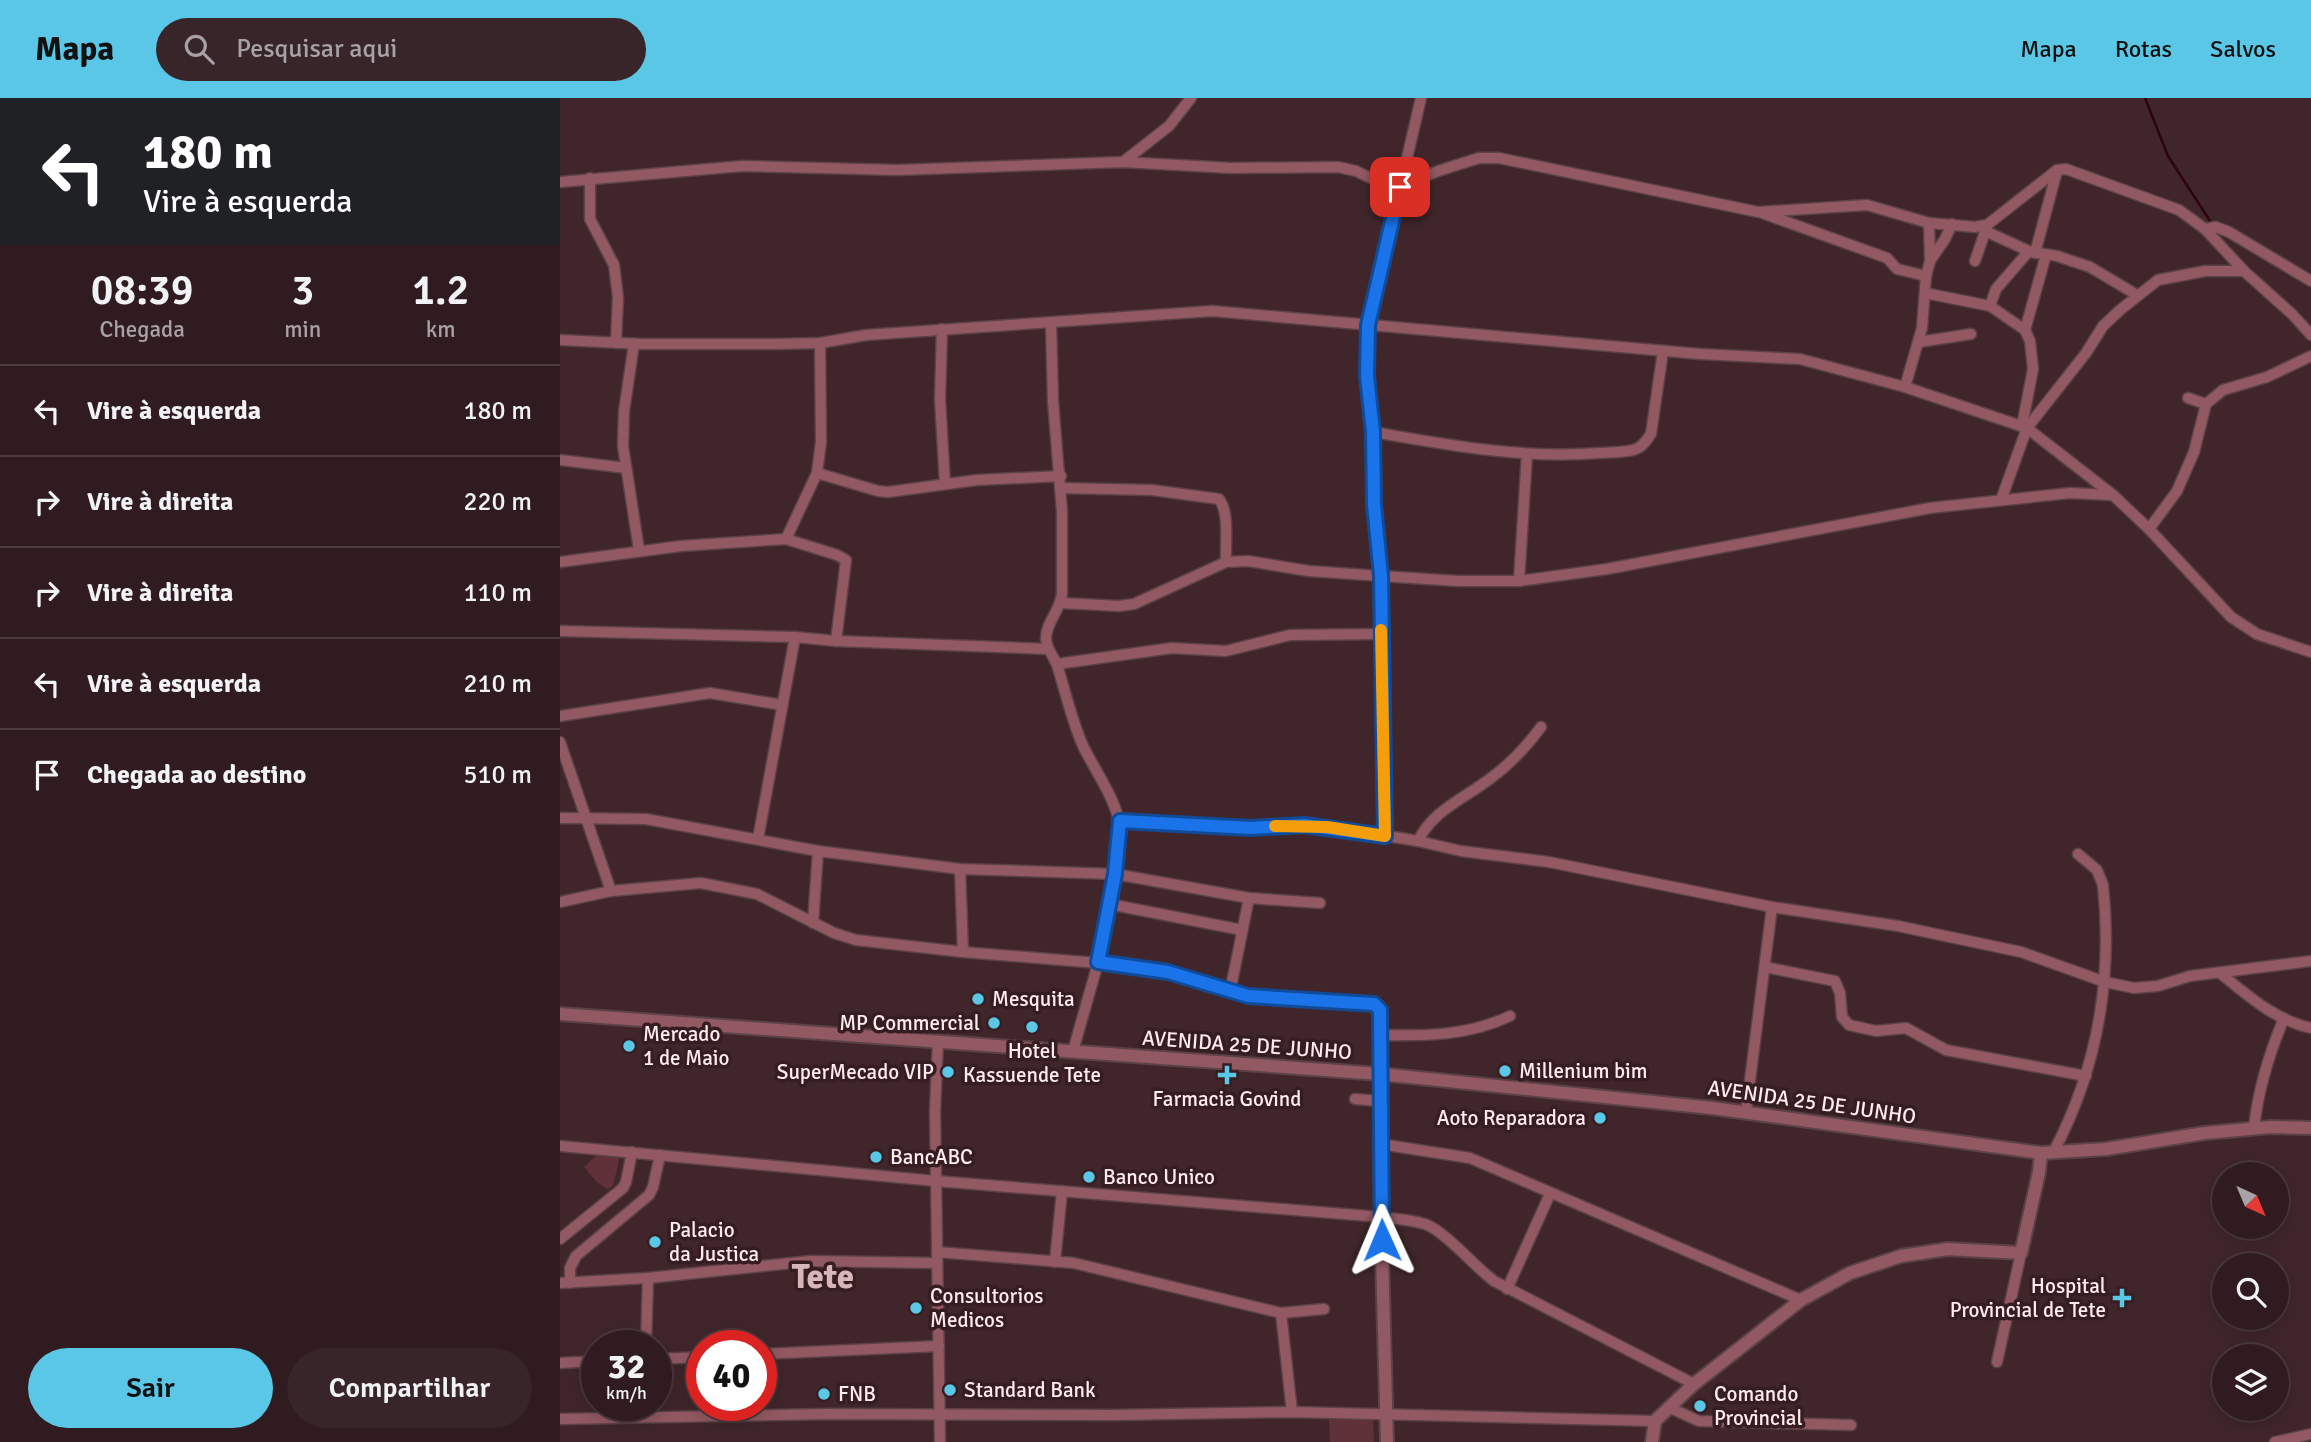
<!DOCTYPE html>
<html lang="pt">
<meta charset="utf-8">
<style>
:root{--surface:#301c20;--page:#382529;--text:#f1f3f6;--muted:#a8a1a5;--line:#4b3a3e;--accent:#5bc7e7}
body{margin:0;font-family:Signika,sans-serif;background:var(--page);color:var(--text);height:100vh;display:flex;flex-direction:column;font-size:26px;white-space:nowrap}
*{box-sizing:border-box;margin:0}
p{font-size:23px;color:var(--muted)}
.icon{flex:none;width:38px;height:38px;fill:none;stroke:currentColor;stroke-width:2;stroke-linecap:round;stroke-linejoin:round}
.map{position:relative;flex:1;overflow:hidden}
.sheet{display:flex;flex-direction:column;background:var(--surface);width:560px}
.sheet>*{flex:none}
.banner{background:#202124;color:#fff;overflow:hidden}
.needle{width:46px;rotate:136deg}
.controls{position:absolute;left:1652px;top:1064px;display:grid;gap:14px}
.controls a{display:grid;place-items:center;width:77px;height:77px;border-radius:50%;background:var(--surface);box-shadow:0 4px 18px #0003,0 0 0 2px var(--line);font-size:35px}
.speed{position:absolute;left:21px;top:1232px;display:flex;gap:14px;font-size:35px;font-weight:700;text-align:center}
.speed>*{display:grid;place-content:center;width:91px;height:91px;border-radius:50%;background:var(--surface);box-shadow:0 4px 18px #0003,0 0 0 2px var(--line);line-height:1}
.speed small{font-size:18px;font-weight:400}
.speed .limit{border:10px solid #d22;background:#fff;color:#111}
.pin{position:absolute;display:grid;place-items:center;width:60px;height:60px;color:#fff;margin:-30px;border-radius:14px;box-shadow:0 4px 10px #0006}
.me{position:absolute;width:77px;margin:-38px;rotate:359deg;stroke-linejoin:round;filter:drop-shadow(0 0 5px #0008)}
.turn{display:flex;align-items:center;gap:24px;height:147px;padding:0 28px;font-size:32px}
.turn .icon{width:91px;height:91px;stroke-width:2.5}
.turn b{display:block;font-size:49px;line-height:60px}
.eta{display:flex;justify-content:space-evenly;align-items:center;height:119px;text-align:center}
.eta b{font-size:42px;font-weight:600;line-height:49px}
.action{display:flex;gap:14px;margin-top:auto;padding:14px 28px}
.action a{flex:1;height:80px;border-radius:42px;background:var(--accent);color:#111;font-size:28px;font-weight:600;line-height:80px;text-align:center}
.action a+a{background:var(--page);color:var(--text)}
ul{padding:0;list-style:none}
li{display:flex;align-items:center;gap:21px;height:91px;padding:0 28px;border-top:2px solid var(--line)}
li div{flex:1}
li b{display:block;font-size:26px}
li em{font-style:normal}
header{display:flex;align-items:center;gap:42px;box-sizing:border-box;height:98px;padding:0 35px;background:var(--accent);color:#111}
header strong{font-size:33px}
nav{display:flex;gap:38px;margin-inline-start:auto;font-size:24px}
.search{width:490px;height:63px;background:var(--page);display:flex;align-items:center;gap:18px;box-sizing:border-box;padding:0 24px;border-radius:38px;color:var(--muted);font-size:26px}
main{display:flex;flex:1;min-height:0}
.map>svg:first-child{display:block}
.green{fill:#603139}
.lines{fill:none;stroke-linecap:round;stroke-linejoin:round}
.stream{stroke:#2c030e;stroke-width:2.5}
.minor-casing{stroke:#5b4246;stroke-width:13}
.tertiary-casing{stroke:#5b4246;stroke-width:16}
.minor{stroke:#935962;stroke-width:10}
.tertiary{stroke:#935962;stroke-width:12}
.route-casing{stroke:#114b97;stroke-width:18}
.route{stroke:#1a73e8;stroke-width:12}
.slow{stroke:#f59e0b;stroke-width:12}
.poi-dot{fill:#5bc7e7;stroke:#361d21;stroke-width:2.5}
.labels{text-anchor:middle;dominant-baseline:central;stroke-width:7;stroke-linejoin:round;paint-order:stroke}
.poi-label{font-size:21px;fill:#ffedef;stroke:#361d21;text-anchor:start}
.street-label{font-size:21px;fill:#ffedef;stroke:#361d21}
.town-label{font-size:35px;font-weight:bold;fill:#d7b5b9;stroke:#361d21}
</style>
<header>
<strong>Mapa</strong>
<div class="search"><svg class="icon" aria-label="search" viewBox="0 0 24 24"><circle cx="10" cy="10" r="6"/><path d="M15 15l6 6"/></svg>Pesquisar aqui</div>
<nav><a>Mapa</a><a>Rotas</a><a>Salvos</a></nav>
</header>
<main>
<section class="sheet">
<div class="banner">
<div class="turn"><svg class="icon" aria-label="left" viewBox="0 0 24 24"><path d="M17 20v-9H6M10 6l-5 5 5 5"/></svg><div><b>180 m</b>Vire à esquerda</div></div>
</div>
<div class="eta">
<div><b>08:39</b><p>Chegada</p></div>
<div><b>3</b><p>min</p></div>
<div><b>1.2</b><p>km</p></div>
</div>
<ul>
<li><svg class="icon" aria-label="left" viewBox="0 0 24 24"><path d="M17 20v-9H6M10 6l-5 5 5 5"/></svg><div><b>Vire à esquerda</b></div><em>180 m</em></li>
<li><svg class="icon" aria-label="right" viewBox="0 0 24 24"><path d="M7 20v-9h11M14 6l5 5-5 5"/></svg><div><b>Vire à direita</b></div><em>220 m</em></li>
<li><svg class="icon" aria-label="right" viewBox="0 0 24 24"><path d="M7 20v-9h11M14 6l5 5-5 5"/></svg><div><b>Vire à direita</b></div><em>110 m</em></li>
<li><svg class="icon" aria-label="left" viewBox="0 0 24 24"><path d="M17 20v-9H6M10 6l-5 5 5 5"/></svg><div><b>Vire à esquerda</b></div><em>210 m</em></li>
<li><svg class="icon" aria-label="arrive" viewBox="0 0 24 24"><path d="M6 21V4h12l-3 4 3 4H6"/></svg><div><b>Chegada ao destino</b></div><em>510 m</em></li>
</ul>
<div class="action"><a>Sair</a><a>Compartilhar</a></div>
</section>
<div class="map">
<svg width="1751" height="1344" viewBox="0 0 1751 1344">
<rect width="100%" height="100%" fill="#40262a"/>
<g class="green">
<path d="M39,1055L60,1058L53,1088L47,1091L36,1083L24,1069Z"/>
<path d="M813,1320L814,1344H770L769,1321Z"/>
</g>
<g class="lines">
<path class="stream" d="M1585,0L1608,58L1652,126"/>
<g class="minor-casing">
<g id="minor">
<path d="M563,64L609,28L631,0"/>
<path d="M30,80V121L54,167L58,199L56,245"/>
<path d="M0,84L182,68L337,72L563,64L671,70L778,69L796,73L825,87L840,89L878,73L919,60H939L1198,114L1307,107L1369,125L1415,129L1427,127L1497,72L1506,71L1619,112L1645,131L1684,173L1732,216L1751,237"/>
<path d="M1202,115L1327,160L1337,171L1366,178"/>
<path d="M1645,131L1656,129L1669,134L1751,183"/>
<path d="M1425,133L1471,154L1497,158L1530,169L1577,197"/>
<path d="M1475,155L1497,73"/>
<path d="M1370,163L1385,141L1392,126"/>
<path d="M1415,163L1427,128"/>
<path d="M1365,195L1430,208L1465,232L1470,243L1473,271L1462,328"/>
<path d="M1430,208L1436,191L1469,153"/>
<path d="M491,225L493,303L502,414V495C501,512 486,524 486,540C486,552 495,559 498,570C506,596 512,623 523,648C535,673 559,705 560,732L538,865L513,953"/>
<path d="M382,231L380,301L385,386"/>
<path d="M1465,232L1486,157"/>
<path d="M0,242L82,246H215L260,245L306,237L652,213L1140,256L1240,261L1345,289L1467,330L1553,397L1589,431L1671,519L1697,536L1751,554"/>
<path d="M1359,244L1411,236"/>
<path d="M74,246L64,313L63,348L79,452"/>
<path d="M1345,289L1362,230L1366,178L1370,163L1369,125"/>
<path d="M1628,300L1646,306"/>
<path d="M813,334C888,347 962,361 1039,355C1050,354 1066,355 1076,351C1083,349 1087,341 1091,336L1103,253"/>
<path d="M0,362L66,370"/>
<path d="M257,375L318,393L328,394L417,382L501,378"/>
<path d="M501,390L592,392L659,401C670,415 665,446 666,464"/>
<path d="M1441,402L1467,330L1526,255L1543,228L1560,212L1598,182L1645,173H1684"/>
<path d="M1589,431L1617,393L1634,354L1646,306L1663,292L1707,279L1751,258"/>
<path d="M226,441L257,375L261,344L260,245"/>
<path d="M0,464L121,448L226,441L277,457L286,462L276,543"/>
<path d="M959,483L967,356"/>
<path d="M501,505L559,508L574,506L666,464L688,463L749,473L821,478L898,483H959L1047,471L1370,410L1510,395L1553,397"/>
<path d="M0,533L235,539L276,543L488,551"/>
<path d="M497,566L612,550L666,553L730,537L821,536"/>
<path d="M0,618L150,595L222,607"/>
<path d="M0,644L51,793"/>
<path d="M0,720L86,721L258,753L400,771L555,776L689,800L760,805"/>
<path d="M560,723L691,730L744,727L767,728L858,743L901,753L989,764L1212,809L1338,828L1461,854L1545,884L1574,890L1598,888L1630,878L1751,863"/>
<path d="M825,738L821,478L814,406L813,334L806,278L808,227L861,0"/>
<path d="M198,741L235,539"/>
<path d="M858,743C873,712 905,700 931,680C950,666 967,648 981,629"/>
<path d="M400,771L403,854"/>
<path d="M0,804L51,793L141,785L197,796L274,835L296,842L403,854L538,865L608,874L688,898L814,906L820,912V976"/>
<path d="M549,806L682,832"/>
<path d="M253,825L258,753"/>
<path d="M1205,869L1275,883L1280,895L1282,919L1289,927L1316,933L1346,930L1386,952L1526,978"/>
<path d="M1660,875C1687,897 1716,923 1751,930"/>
<path d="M670,894L689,800"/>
<path d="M820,937C866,938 908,938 950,918"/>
<path d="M378,943L375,1014L380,1344"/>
<path d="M795,1001L820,1003"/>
<path d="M1186,1014L1212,809"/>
<path d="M1694,1030C1698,992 1709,956 1724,920"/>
<path d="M820,1046L910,1060L1241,1202"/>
<path d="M0,1048L376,1083L821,1119C835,1121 852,1122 865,1126C886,1134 914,1168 934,1183L1134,1286"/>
<path d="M1493,1055C1538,970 1553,882 1543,787L1537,772L1518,756"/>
<path d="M0,1141L63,1090L66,1084L72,1054"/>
<path d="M377,1154L514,1165L721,1215L764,1211"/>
<path d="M495,1164L502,1093"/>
<path d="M0,1185L88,1180L251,1163L377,1165"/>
<path d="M10,1185V1170L16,1158L89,1097L93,1089L100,1057"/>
<path d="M947,1191L990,1096"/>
<path d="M721,1215L732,1314"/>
<path d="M86,1248L88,1180"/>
<path d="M201,1256L379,1248"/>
<path d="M96,1261L142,1259"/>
<path d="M1437,1264L1461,1155"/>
<path d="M0,1265L37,1263"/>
<path d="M1108,1309L1139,1323L1291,1327"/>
<path d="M0,1321L267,1316L554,1317L732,1314L1095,1323"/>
<path d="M1715,1344L1751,1336"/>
</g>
</g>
<g class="tertiary-casing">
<g id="tertiary">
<path d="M0,916L820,976L1152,1010L1481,1055L1546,1051L1645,1035L1711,1029L1751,1030"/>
<path d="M820,976L821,1119L827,1344"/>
<path d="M1092,1344L1095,1323L1134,1286L1241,1202L1290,1175L1341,1158L1388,1151L1461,1155L1479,1074L1481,1055"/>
</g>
</g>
<use href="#minor" class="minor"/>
<use href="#tertiary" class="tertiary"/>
</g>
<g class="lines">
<g class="route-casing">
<path id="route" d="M822,1142L820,912L814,906L688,898L608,874L538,864L555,776L560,723L691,730L744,727L825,738L821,478L814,406L813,334L807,278L808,227L840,89"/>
</g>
<use href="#route" class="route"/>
<path class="slow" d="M715,728L767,729L825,738L821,532"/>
</g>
<g class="poi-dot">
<circle cx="418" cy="901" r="7"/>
<circle cx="434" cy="925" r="7"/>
<circle cx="472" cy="929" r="7"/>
<circle cx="69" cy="948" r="7"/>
<circle cx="945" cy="973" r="7"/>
<circle cx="388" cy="974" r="7"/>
<path d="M663.5 966.5h7v7h7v7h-7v7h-7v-7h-7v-7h7z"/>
<circle cx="1040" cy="1020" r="7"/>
<circle cx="316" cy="1059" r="7"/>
<circle cx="529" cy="1079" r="7"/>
<circle cx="95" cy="1144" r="7"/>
<path d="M1558.5 1189.5h7v7h7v7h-7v7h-7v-7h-7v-7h7z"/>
<circle cx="356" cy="1210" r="7"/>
<circle cx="390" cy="1292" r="7"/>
<circle cx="264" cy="1296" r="7"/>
<circle cx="1140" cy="1308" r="7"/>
</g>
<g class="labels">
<g class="poi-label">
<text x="432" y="901">Mesquita</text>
<text x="420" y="925" text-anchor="end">MP Commercial</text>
<text x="83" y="936">Mercado<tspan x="83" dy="24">1 de Maio</tspan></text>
<text x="472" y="953" text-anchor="middle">Hotel<tspan x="472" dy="24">Kassuende Tete</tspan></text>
<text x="959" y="973">Millenium bim</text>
<text x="374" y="974" text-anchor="end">SuperMecado VIP</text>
<text x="667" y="1001" text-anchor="middle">Farmacia Govind</text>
<text x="1026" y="1020" text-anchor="end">Aoto Reparadora</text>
<text x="330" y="1059">BancABC</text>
<text x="543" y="1079">Banco Unico</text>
<text x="109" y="1132">Palacio<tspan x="109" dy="24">da Justica</tspan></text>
<text x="1546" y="1188" text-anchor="end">Hospital<tspan x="1546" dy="24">Provincial de Tete</tspan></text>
<text x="370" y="1198">Consultorios<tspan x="370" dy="24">Medicos</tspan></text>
<text x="404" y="1292">Standard Bank</text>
<text x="278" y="1296">FNB</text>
<text x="1154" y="1296">Comando<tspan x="1154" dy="24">Provincial</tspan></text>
</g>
<g class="street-label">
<text transform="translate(687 947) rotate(4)">AVENIDA 25 DE JUNHO</text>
<text transform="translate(1252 1004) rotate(8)">AVENIDA 25 DE JUNHO</text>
</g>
<g class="town-label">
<text x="263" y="1178">Tete</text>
</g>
</g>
</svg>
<div class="controls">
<a><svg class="needle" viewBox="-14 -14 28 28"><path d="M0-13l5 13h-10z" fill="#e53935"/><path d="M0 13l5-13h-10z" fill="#a8a1a5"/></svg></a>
<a><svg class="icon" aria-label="search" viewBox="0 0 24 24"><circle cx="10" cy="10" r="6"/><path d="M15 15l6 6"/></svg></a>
<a><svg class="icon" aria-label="layers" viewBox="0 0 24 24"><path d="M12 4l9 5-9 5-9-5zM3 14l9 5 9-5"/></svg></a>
</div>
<div class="speed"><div>32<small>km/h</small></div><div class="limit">40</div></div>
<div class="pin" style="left:840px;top:89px;background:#d93025"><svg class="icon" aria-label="arrive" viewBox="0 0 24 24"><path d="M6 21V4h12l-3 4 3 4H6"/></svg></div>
<svg class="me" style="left:822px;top:1142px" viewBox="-20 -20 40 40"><path d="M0-17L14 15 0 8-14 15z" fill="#1a73e8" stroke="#fff" stroke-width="4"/></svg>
</div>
</main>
